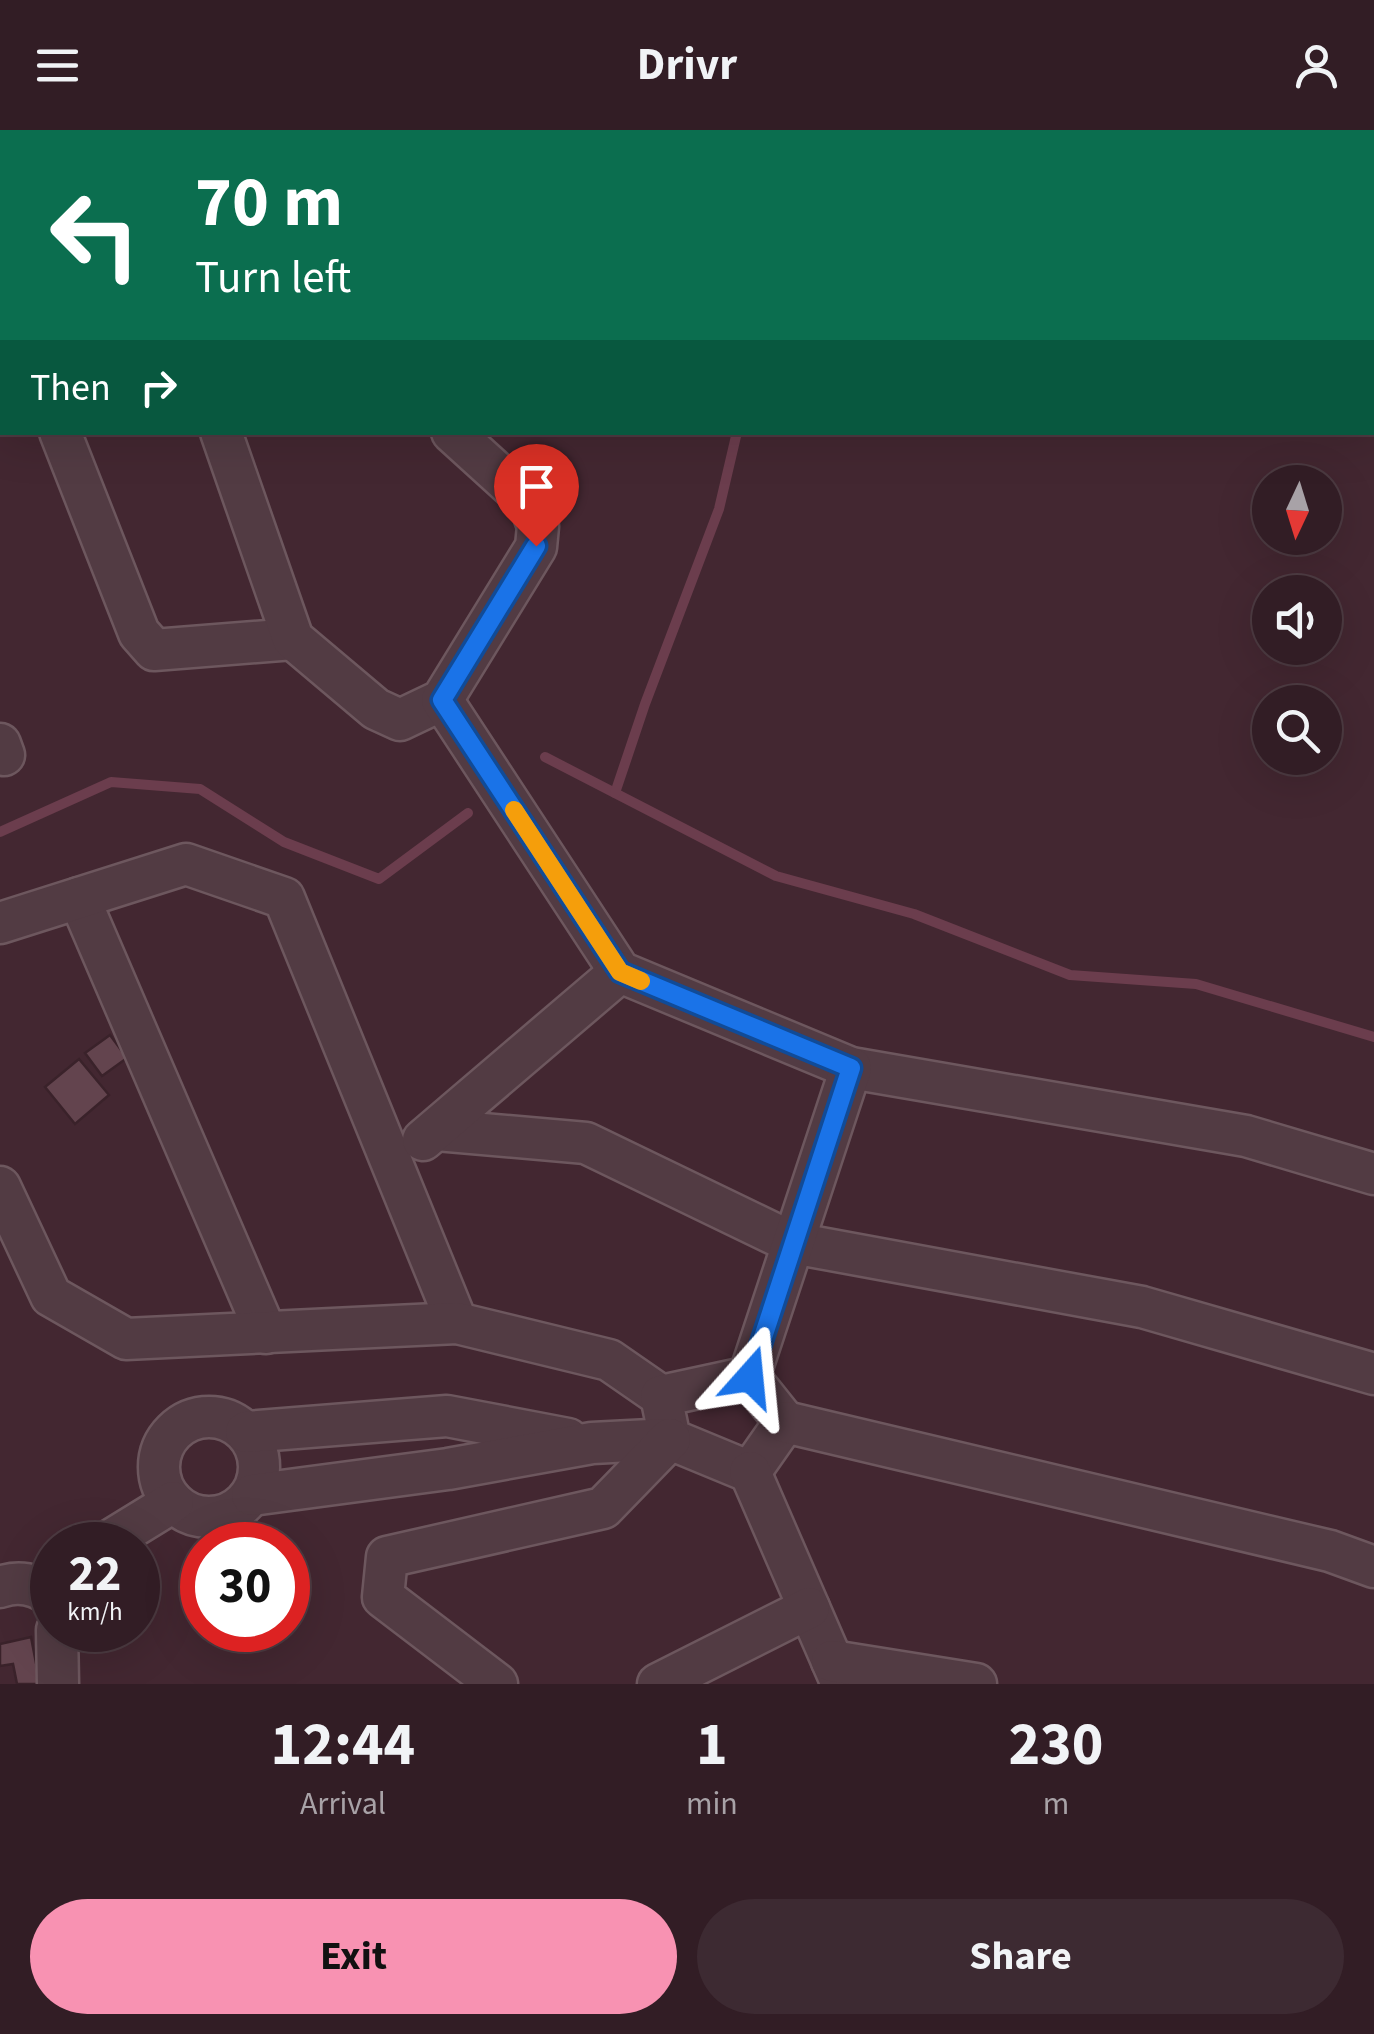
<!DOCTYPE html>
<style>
:root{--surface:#321d25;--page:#3d2a32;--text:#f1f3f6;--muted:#a8a2a7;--line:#4d3b42;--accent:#f892b2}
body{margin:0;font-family:"Source Sans 3",sans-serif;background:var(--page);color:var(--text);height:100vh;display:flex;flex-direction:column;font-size:38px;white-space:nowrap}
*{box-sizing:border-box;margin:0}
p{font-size:32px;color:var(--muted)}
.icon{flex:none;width:55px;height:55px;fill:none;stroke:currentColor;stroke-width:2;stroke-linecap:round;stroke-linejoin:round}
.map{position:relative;height:1554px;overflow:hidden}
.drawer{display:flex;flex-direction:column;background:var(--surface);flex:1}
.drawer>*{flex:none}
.guide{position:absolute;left:0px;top:0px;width:1375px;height:305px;box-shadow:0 10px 40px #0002,0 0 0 2px var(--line);background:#0b6e4f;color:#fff;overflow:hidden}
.needle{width:65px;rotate:184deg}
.buttons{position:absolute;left:1252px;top:335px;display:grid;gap:20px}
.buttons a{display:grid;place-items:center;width:90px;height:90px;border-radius:50%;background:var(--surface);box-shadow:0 10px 40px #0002,0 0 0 2px var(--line);font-size:50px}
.speed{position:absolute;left:30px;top:1392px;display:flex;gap:20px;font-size:50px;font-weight:700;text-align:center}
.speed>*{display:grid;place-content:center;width:130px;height:130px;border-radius:50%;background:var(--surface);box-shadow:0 10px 40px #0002,0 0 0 2px var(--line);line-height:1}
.speed small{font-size:25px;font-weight:400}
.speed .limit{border:15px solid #d22;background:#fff;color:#111}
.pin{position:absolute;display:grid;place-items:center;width:85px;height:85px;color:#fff;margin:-102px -42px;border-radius:50% 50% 50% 0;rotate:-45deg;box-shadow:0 0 10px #0007}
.pin .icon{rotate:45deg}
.me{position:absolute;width:110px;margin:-55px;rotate:18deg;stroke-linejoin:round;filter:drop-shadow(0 0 8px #0008)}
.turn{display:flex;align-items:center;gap:35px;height:210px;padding:0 30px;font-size:45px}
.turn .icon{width:130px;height:130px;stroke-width:2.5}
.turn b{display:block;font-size:70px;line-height:85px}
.then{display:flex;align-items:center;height:95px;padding:0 30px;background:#0003;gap:20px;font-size:38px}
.eta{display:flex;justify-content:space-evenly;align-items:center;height:170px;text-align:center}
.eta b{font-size:60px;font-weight:700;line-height:70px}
.primary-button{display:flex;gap:20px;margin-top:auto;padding:20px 30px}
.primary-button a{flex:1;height:115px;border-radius:60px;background:var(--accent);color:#111;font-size:40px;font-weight:700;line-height:115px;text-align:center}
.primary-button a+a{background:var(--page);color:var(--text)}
header{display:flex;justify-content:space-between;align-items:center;height:130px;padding:0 30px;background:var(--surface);font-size:45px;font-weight:700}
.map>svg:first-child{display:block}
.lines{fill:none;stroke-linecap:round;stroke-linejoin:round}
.stream{stroke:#6b3d4d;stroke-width:10}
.building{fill:#63444e;stroke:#3a222a;stroke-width:2.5}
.minor-casing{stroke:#6d575e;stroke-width:45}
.minor{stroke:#523b43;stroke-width:40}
.route-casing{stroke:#114b97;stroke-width:25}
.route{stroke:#1a73e8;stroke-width:18}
.slow{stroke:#f59e0b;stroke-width:18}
</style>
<header><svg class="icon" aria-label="menu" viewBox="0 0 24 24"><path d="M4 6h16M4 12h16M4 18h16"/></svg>Drivr<svg class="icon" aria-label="person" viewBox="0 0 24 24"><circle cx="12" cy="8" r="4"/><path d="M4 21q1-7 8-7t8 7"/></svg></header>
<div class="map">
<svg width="1374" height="1554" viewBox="0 0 1374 1554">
<rect width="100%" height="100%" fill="#432731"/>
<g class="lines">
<g class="stream">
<path d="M800,2V0"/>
<path d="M545,627L776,746L914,784L1070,845L1196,854L1374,907"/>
<path d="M615,663L645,574L719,379L737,302"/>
<path d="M0,702L111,652L200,659L284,712L379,749L468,683"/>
</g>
</g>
<g class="building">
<path d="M110,905L127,928L102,946L85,923Z"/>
<path d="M79,929L109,965L75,994L45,957Z"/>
<path d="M31,1507L40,1554H17L13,1534L0,1536V1514Z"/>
</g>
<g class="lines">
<g class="minor-casing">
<g id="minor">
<path d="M105,0L106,2"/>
<path d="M274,0L275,2"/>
<path d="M450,0L451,2"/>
<path d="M576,2L579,0"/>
<path d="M0,149L2,156"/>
<path d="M60,302L139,503L154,520L293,509"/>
<path d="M221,302L293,509L376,579L400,590L442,570L536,417L538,396L529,372L452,302"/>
<path d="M442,570L620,842L851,938L1246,1006L1374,1044"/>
<path d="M0,614L4,625"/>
<path d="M79,768L266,1203"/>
<path d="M0,793L186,734L284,768L457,1193"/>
<path d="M437,1000L586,1013L793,1113L1142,1177L1374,1244"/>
<path d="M423,1010L620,842"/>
<path d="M0,1057L51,1166L126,1209L457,1193L609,1230L661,1266"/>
<path d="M749,1247L785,1292L750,1342L670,1309L661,1266Z"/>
<path d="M749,1247L851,938"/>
<circle cx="209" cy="1337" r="50"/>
<path d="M785,1292L1330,1421L1374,1437"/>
<path d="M246,1302L447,1286L568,1309"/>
<path d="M750,1342L842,1554"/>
<path d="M252,1365L448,1339L592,1313L670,1309"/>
<path d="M103,1415L173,1372"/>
<path d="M0,1457C19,1450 36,1454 52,1466"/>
<path d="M57,1500L58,1554"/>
<path d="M832,1531L976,1554"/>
<path d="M497,1554L383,1467L387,1427L603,1378L670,1309"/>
<path d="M658,1554L809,1478"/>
</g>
</g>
<use href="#minor" class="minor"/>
</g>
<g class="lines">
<g class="route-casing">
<path id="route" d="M536,416L442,570L620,842L851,938L750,1247"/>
</g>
<use href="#route" class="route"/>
<path class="slow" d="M514,680L620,842L641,851"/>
</g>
</svg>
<div class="buttons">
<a><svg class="needle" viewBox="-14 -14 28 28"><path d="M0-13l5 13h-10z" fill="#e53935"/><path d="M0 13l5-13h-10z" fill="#a8a2a7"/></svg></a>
<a><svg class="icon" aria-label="sound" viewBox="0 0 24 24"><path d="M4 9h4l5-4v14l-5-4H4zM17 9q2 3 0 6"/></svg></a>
<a><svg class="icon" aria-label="search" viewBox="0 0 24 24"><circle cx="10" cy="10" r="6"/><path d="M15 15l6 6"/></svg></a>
</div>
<div class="speed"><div>22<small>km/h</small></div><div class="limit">30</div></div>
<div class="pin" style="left:536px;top:416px;background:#d93025"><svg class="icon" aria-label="arrive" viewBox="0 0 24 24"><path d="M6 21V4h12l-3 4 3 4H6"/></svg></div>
<svg class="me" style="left:750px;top:1247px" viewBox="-20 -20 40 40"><path d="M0-17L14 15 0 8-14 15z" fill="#1a73e8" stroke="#fff" stroke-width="4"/></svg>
<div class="guide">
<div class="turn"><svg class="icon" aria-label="left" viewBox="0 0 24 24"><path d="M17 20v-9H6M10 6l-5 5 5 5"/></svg><div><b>70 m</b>Turn left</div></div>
<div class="then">Then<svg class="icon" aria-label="right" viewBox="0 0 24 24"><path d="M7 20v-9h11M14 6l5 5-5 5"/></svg></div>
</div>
</div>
<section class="drawer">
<div class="eta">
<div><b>12:44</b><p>Arrival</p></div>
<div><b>1</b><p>min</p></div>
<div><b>230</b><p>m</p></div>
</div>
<div class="primary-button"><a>Exit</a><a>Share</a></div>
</section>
